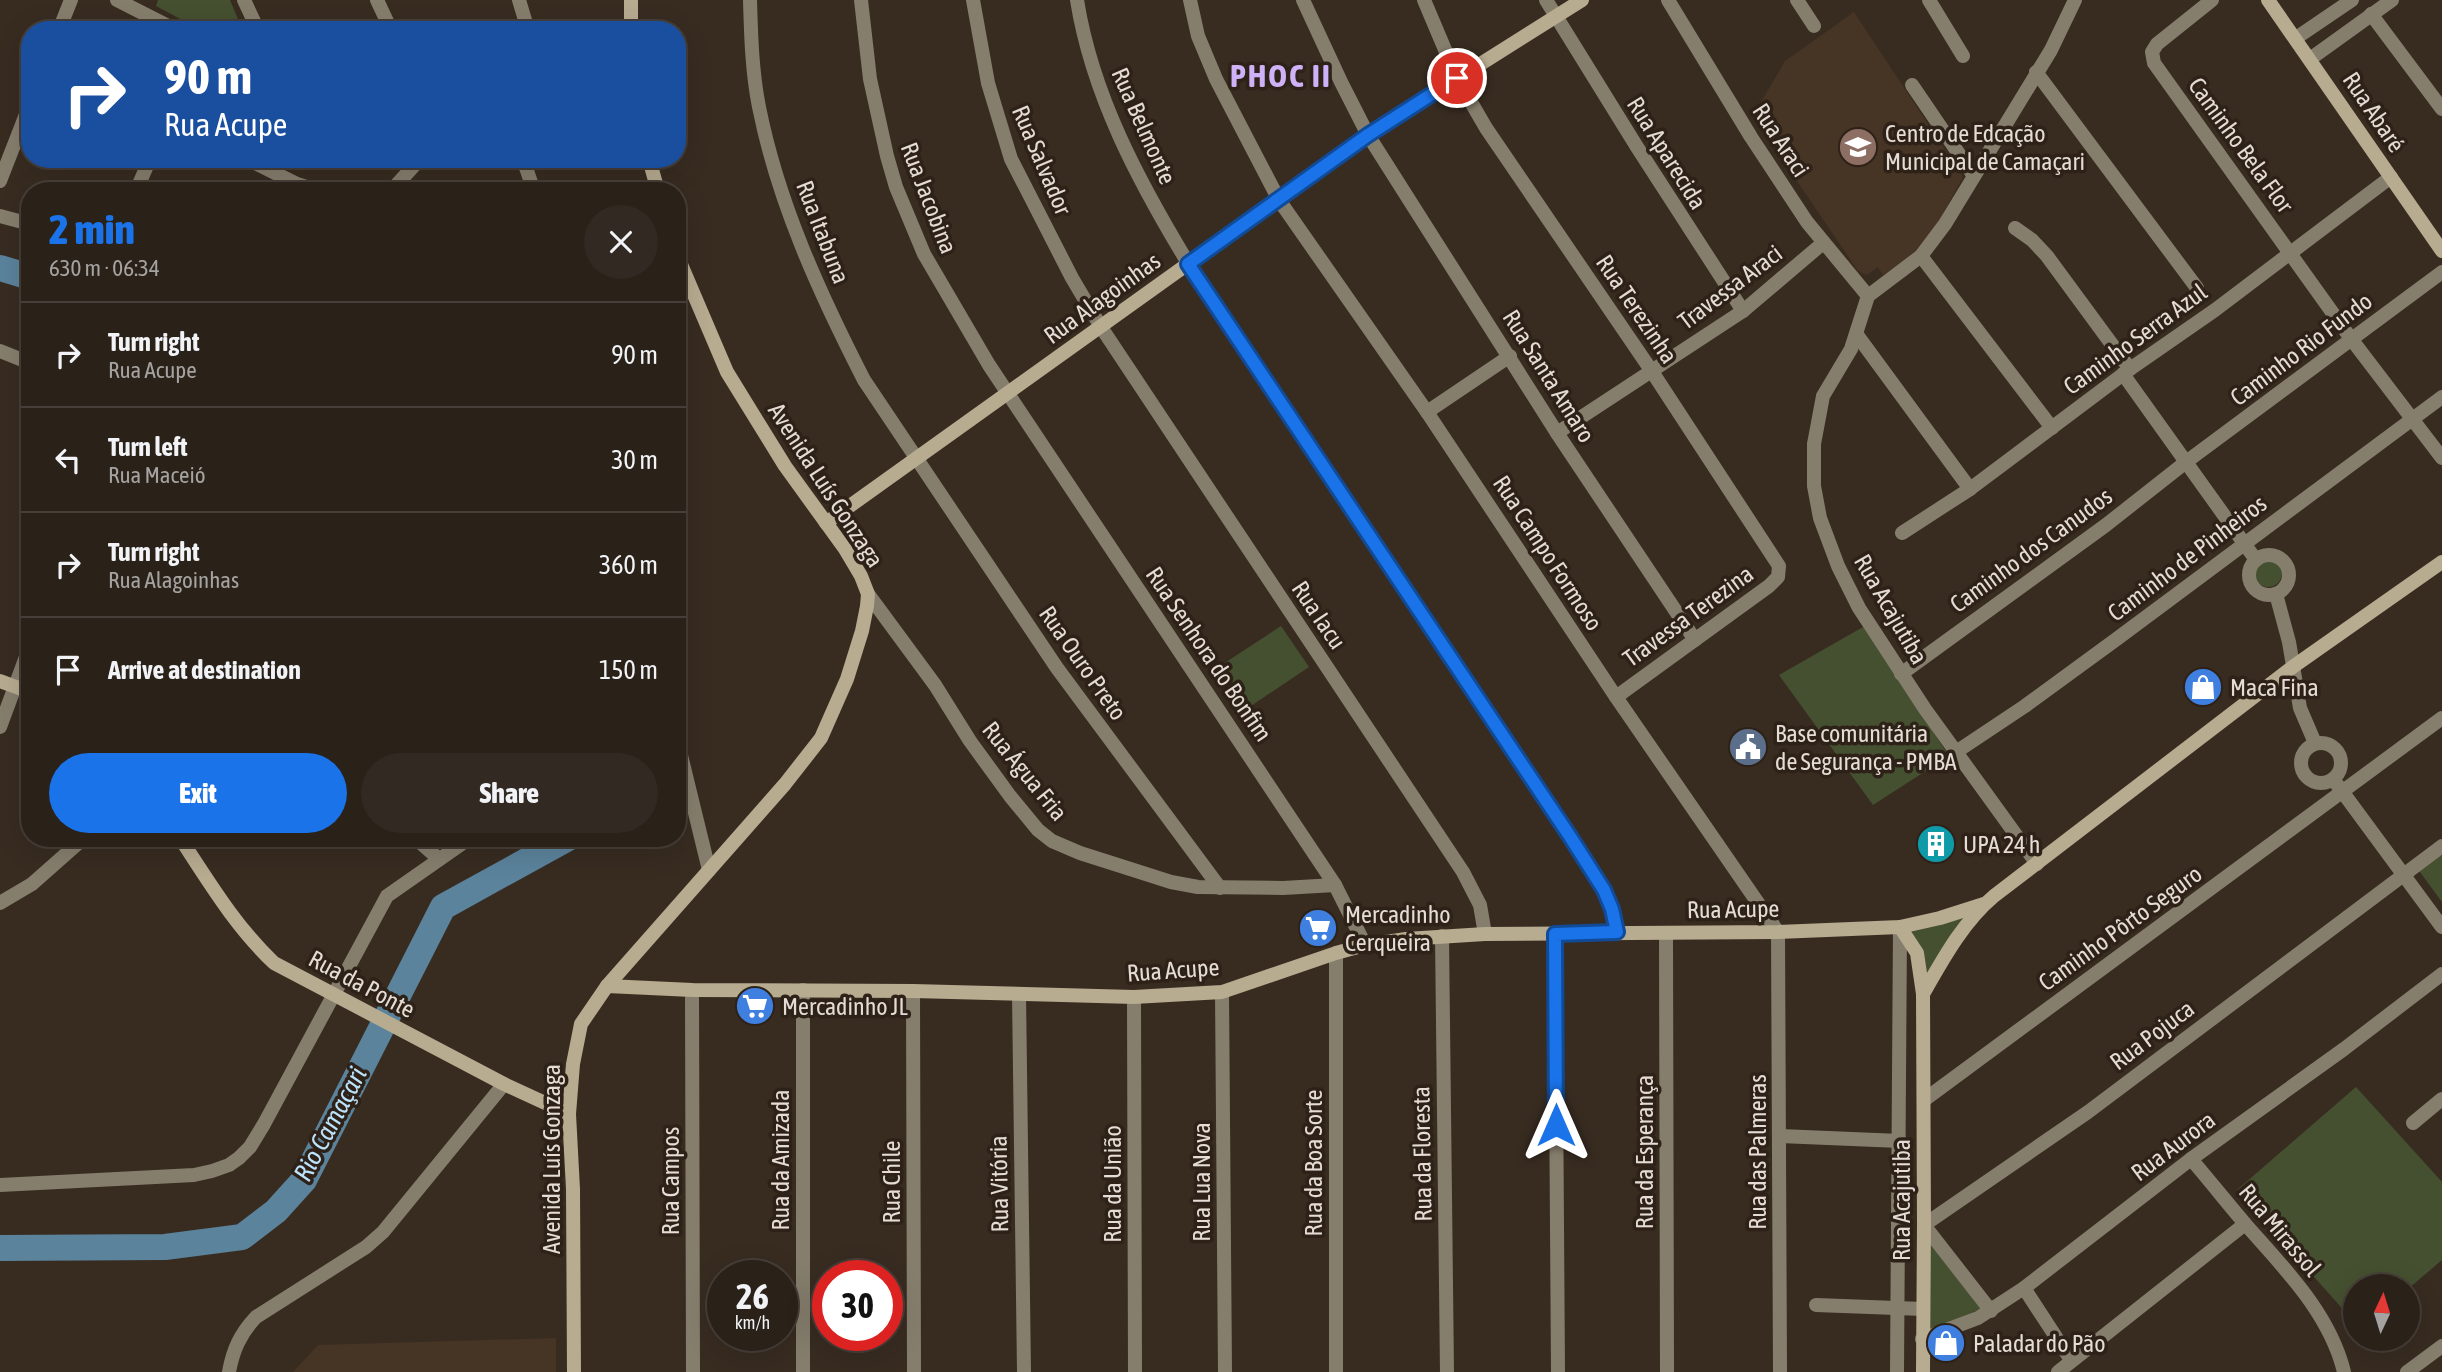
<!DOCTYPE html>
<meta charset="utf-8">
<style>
:root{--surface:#2a2119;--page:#322922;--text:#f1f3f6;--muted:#a5a3a2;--line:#463e38;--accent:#1a73e8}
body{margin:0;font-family:"Asap Condensed",sans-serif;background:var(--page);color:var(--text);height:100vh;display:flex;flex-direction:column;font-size:26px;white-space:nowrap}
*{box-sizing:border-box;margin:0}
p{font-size:23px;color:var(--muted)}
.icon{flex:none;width:38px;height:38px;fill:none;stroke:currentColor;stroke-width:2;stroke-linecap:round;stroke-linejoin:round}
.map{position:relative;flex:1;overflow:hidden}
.sheet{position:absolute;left:21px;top:182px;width:665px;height:665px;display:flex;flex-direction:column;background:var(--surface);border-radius:28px;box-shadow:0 7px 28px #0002,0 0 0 2px var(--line)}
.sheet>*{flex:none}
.banner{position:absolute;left:21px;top:21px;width:665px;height:147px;border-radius:28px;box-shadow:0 7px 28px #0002,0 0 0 2px var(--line);background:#1a4fa0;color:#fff;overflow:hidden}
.needle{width:46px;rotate:4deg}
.tools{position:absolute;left:2343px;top:1274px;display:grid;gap:14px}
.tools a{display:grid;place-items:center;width:77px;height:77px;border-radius:50%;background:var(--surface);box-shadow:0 7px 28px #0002,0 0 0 2px var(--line);font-size:35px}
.speed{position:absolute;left:707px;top:1260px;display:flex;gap:14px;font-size:35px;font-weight:700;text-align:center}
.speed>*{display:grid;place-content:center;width:91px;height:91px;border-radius:50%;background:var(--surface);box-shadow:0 7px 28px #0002,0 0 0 2px var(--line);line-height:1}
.speed small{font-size:18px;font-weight:400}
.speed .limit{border:10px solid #d22;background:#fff;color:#111}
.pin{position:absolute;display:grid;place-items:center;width:60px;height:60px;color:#fff;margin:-30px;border:4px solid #fff;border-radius:50%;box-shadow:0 2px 7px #0007}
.me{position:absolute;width:77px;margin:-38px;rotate:0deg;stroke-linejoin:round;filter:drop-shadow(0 0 5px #0008)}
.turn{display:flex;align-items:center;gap:24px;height:147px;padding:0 28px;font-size:32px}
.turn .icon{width:91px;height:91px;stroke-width:2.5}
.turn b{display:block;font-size:49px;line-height:60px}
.round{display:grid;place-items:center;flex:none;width:74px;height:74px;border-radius:37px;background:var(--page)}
.summary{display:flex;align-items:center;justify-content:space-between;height:119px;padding:0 28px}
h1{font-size:42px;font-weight:800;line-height:52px;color:var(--accent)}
.action{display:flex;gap:14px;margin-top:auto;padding:14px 28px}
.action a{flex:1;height:80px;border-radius:42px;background:var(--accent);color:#fff;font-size:28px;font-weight:800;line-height:80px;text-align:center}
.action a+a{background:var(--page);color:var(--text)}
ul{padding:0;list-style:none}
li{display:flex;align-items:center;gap:21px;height:105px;padding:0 28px;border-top:2px solid var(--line)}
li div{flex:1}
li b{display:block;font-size:26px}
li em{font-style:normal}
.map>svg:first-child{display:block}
.built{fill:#463425}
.green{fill:#455030}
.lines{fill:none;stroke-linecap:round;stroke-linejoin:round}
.river{stroke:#5b839c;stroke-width:26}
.street{stroke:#867e6d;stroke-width:14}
.secondary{stroke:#b7ab90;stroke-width:14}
.route-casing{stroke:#114b97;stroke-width:18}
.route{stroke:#1a73e8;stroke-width:12}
.labels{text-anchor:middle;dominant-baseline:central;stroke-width:7;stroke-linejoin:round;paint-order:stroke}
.street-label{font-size:24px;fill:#e4dcd5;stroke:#2e2218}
.poi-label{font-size:24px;fill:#e4dcd5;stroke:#2e2218;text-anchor:start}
.water-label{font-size:26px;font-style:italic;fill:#bce3fc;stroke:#2e2218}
.district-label{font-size:32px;font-weight:bold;letter-spacing:2px;fill:#ceb1f6;stroke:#2e2218}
</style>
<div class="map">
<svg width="2442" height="1372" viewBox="0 0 2442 1372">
<rect width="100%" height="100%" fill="#382c21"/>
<g class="built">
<path d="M1854,12L1963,177L1934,230L1916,253L1883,275L1878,267L1867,275L1858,271L1753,116L1785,61Z"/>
<path d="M556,1338V1372H293L318,1345Z"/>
</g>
<g class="green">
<path d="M158,0H230L242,29L201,30L156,6Z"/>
<circle cx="2268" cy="573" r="14"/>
<path d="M1281,626L1309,667L1242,712L1214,670Z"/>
<path d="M1863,627L1949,756L1873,805L1779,675Z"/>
<path d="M2439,852L2442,856V902L2417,868Z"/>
<path d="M1973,910L1924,990L1908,928Z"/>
<path d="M2356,1087L2442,1182V1260L2408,1289V1286H2356L2355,1323L2237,1190Z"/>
<path d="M1925,1226L1989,1304L1923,1338Z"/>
</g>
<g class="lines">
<g class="river">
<path d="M0,268L30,277"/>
<path d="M0,1248L165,1247L242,1237L276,1211L304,1180L443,907L568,838"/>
</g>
<g class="street">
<path d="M117,0L176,30"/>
<path d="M244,0L258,30"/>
<path d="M377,0L391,30"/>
<path d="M519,0L528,30"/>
<path d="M750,0C751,35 752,72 759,107C778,203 820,294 864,380L1057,668L1220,888"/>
<path d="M861,0L870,79L887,156L896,187L924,254L989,365L1335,885L1365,945"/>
<path d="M973,0L988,83L1011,159L1072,278L1101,327L1463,872L1480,905L1485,934"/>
<path d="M1077,0C1092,95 1139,182 1188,263L1604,890L1612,909L1617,932"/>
<path d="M1190,0L1198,36L1216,79L1279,200L1427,412L1616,697L1778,932L1780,1372"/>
<path d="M1303,0L1341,82L1368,135L1557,433L1695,640"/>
<path d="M1424,0L1457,78L1486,128L1651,370L1779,566L1778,577L1769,586L1616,697"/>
<path d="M1546,0L1637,147L1743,311"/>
<path d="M1668,0L1751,137L1807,222L1868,296"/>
<path d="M1797,0L1814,26"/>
<path d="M1929,0L1963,56"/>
<path d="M2212,0L2157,44L2152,52L2154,63L2352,340L2442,458"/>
<path d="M2371,14L2442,109"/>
<path d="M59,30L71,0"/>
<path d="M2296,38L2352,0"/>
<path d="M2310,59L2392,0"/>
<path d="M2036,72L2197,288"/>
<path d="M1912,85L1974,176"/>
<path d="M247,159L297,184L319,191"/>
<path d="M523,159L534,191"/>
<path d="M0,181L30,104"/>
<path d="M136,191L150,159"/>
<path d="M391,191L420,159"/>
<path d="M0,216L30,224"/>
<path d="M2015,228L2032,240L2047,256L2130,369"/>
<path d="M1921,256L2052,428"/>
<path d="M1857,335L1970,489"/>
<path d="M0,351L30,363"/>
<path d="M2123,374L2256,560"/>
<path d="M1427,412L1510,356"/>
<path d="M1557,433L1743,311L1823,243"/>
<path d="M1902,533L1970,489L2130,369L2215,310L2391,177"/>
<circle cx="2269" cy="575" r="20"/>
<path d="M868,594L935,685L970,741L1010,796L1038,830L1052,841L1080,853L1124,867L1171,882L1198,887L1283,888L1335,885"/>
<path d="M2276,594L2289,642L2300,708L2315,743"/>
<path d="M1901,674L2106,525L2186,462L2442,272"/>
<path d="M0,727L30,646"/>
<path d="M677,739L709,870"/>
<circle cx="2321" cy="763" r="20"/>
<path d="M1956,752L2025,706L2118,638L2442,397"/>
<path d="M2333,779L2442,927"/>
<path d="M415,838L439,859"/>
<path d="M2037,864L1925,709L1859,608L1838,566L1820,518L1814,486V444L1823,396L1851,349L1868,296L1921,256L1945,224L2051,50L2075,0"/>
<path d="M0,903L32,884L84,838"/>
<path d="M1666,933L1667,1372"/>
<path d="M1555,934L1558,1372"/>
<path d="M1442,936L1447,1372"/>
<path d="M1336,953V1372"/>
<path d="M692,990L693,1372"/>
<path d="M913,991L914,1372"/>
<path d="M1222,992L1225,1372"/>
<path d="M1019,995L1024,1372"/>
<path d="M1134,997L1135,1372"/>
<path d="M1924,1100L2442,718"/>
<path d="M2413,1123L2442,1099"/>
<path d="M1780,1136L1900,1141"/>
<path d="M2191,1159C2210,1181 2228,1204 2247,1226C2285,1269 2330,1314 2344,1372"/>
<path d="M0,1185L194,1175L212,1171L229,1165L239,1158L250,1147L264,1124L387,896L470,838"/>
<path d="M2024,1288L2071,1360"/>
<path d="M1816,1305L1923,1309"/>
<path d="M1991,1311L1924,1225L2088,1112L2442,846"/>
<path d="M1922,1339L1978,1318L2024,1288L2191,1159L2344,1049L2442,974"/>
<path d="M229,1372C233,1350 240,1334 256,1317L366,1247L383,1232L504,1084"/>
<path d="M803,1372V990"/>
<path d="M1897,1372L1900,927"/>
<path d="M2058,1372L2245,1224"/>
<path d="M2407,1372L2442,1346"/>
</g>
<g class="secondary">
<path d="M2268,0L2442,251"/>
<path d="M631,30V0"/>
<path d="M649,159L658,191"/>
<path d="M826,523L1368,135L1582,0"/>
<path d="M0,681L30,692"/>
<path d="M180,838C209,882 235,926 274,963L504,1084L569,1114"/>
<path d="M1900,927L1917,953L1923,994"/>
<path d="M607,986L692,990L913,991L1134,997L1222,992L1336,953L1365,945L1406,939L1485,934L1778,932L1900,927L1940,918L1984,904"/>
<path d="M574,1372L573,1189L569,1114L573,1064L581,1024L607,986L785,784L821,738L847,679L862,631L867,606L868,594L861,576L845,549L785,466L727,372L677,255"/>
<path d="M1923,1372L1924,1225L1923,994C1943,959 1963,922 1994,896L2294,666L2442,562"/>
</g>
</g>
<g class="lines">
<g class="route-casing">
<path id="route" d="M1457,78L1368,135L1188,264L1571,838L1604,890L1612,909L1617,932L1555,934L1556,1125"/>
</g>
<use href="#route" class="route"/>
</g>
<defs>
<g id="school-disc" transform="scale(2.0125)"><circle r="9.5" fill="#8d6e63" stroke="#2e2218"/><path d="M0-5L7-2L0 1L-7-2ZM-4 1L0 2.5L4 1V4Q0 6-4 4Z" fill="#fff"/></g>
<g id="shop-disc" transform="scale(2.0125)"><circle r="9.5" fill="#3f7fe0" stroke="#2e2218"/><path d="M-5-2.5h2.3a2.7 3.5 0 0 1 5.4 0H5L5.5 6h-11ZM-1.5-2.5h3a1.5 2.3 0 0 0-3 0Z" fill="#fff"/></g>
<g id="civic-disc" transform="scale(2.0125)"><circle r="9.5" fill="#5c6f8a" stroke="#2e2218"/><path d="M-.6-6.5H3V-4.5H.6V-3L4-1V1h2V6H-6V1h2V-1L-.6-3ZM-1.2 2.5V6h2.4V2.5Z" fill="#fff"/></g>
<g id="building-disc" transform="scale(2.0125)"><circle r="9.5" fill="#0f9aa8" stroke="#2e2218"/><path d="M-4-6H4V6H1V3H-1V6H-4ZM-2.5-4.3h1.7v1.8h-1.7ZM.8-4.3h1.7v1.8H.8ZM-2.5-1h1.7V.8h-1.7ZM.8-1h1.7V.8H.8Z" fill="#fff"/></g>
<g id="supermarket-disc" transform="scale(2.0125)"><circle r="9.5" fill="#3f7fe0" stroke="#2e2218"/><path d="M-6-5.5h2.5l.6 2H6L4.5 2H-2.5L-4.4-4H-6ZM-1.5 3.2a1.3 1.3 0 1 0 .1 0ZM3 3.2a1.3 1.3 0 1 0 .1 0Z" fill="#fff"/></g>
</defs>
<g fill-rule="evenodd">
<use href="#school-disc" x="1858" y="147"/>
<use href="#shop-disc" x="2203" y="687"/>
<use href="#civic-disc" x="1748" y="747"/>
<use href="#building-disc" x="1936" y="844"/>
<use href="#supermarket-disc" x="1318" y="928"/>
<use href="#supermarket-disc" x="755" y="1006"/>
<use href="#shop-disc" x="1946" y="1343"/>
</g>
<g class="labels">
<g class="street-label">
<text transform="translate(2374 112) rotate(56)">Rua Abaré</text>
<text transform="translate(1144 126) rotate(66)">Rua Belmonte</text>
<text transform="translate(1781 140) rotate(57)">Rua Araci</text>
<text transform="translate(2241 145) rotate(54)">Caminho Bela Flor</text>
<text transform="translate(1667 153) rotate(58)">Rua Aparecida</text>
<text transform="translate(1042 160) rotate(67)">Rua Salvador</text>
<text transform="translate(929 198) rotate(69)">Rua Jacobina</text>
<text transform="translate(823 232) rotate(69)">Rua Itabuna</text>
<text transform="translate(1730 287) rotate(-37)">Travessa Araci</text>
<text transform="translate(1102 298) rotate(-36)">Rua Alagoinhas</text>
<text transform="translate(1637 309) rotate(56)">Rua Terezinha</text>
<text transform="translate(2135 339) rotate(-36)">Caminho Serra Azul</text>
<text transform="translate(2301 349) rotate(-37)">Caminho Rio Fundo</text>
<text transform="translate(1549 376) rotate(58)">Rua Santa Amaro</text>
<text transform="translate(826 485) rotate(57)">Avenida Luís Gonzaga</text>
<text transform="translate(2031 550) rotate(-36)">Caminho dos Canudos</text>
<text transform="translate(1548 553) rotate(57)">Rua Campo Formoso</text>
<text transform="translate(2187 558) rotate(-37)">Caminho de Pinheiros</text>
<text transform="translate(1891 609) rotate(60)">Rua Acajutiba</text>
<text transform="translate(1319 615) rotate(56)">Rua Iacu</text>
<text transform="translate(1688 616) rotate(-36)">Travessa Terezina</text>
<text transform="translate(1209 654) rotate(56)">Rua Senhora do Bonfim</text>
<text transform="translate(1083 663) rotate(55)">Rua Ouro Preto</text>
<text transform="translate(1025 771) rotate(51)">Rua Água Fria</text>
<text transform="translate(1733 909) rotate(-1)">Rua Acupe</text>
<text transform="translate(2120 928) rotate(-36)">Caminho Pôrto Seguro</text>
<text transform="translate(1173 970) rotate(-4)">Rua Acupe</text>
<text transform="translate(362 984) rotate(28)">Rua da Ponte</text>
<text transform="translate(2152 1035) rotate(-37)">Rua Pojuca</text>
<text transform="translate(2173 1146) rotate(-37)">Rua Aurora</text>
<text transform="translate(1644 1152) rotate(-90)">Rua da Esperança</text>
<text transform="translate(1757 1152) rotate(-90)">Rua das Palmeras</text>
<text transform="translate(1422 1154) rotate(-91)">Rua da Floresta</text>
<text transform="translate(551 1159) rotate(-90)">Avenida Luís Gonzaga</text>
<text transform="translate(780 1160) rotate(-90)">Rua da Amizada</text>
<text transform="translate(1313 1163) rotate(-90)">Rua da Boa Sorte</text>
<text transform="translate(670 1181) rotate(-90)">Rua Campos</text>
<text transform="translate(891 1182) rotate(-90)">Rua Chile</text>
<text transform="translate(1201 1182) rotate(-90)">Rua Lua Nova</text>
<text transform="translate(999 1184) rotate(-91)">Rua Vitória</text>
<text transform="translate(1112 1184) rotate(-90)">Rua da União</text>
<text transform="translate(1901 1200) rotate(-90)">Rua Acajutiba</text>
<text transform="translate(2280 1230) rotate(50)">Rua Mirassol</text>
</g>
<g class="poi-label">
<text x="1885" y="133">Centro de Edcação<tspan x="1885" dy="28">Municipal de Camaçari</tspan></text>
<text x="2230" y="687">Maca Fina</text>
<text x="1775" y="733">Base comunitária<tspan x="1775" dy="28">de Segurança - PMBA</tspan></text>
<text x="1963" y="844">UPA 24 h</text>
<text x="1345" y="914">Mercadinho<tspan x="1345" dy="28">Cerqueira</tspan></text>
<text x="782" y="1006">Mercadinho JL</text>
<text x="1973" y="1343">Paladar do Pão</text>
</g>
<g class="water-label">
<text transform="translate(330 1124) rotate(-62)">Rio Camaçari</text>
</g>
<g class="district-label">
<text x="1281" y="75">PHOC II</text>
</g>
</g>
</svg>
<div class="tools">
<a><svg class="needle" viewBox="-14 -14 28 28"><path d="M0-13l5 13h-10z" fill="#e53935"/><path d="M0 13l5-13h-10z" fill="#a5a3a2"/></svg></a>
</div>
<div class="speed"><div>26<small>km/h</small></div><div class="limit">30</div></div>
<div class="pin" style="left:1457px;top:78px;background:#d93025"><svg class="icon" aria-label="arrive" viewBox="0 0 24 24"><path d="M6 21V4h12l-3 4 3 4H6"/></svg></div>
<svg class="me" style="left:1556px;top:1125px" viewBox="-20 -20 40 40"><path d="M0-17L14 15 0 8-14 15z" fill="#1a73e8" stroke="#fff" stroke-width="4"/></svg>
<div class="banner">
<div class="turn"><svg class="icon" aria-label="right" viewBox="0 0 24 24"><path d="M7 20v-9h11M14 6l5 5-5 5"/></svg><div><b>90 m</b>Rua Acupe</div></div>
</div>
<section class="sheet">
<div class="summary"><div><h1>2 min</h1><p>630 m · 06:34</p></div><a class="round"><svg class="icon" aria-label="close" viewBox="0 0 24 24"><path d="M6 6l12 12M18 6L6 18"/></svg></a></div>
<ul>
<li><svg class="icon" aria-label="right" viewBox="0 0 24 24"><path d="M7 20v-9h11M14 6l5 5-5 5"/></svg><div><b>Turn right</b><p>Rua Acupe</p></div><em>90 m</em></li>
<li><svg class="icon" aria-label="left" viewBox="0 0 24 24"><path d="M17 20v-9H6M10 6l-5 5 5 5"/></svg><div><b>Turn left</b><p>Rua Maceió</p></div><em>30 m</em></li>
<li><svg class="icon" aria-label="right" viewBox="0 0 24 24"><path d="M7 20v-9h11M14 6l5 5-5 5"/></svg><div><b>Turn right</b><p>Rua Alagoinhas</p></div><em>360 m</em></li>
<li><svg class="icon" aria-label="arrive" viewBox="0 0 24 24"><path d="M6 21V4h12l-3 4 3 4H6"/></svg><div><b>Arrive at destination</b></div><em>150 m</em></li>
</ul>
<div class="action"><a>Exit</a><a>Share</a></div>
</section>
</div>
